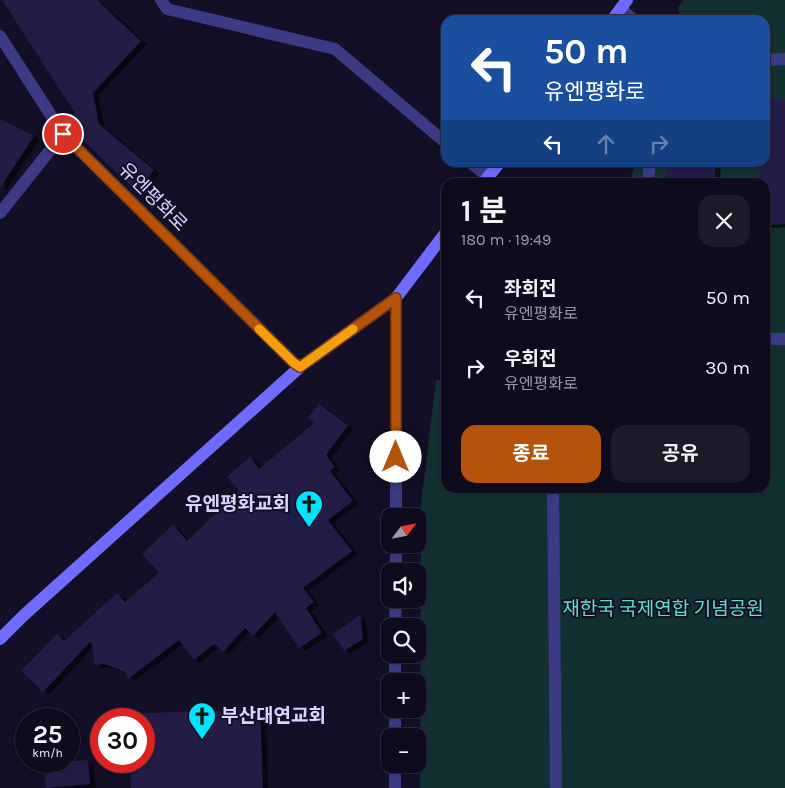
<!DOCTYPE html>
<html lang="ko">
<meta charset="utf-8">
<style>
:root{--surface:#0e0b1c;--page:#1c1929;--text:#f1f3f6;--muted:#9b9ba3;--line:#2e2b3b;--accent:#b45309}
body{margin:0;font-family:Karla,"Noto Sans KR",sans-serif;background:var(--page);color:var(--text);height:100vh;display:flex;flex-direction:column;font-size:19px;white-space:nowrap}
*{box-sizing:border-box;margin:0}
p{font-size:16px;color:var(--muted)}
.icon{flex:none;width:28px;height:28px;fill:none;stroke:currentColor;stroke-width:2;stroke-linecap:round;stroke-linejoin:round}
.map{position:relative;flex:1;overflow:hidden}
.sheet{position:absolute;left:441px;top:178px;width:329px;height:315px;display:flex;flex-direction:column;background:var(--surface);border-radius:15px;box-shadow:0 1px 4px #0004,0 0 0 1px var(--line)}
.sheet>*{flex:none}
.hud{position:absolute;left:441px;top:15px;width:329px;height:152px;border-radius:15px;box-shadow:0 1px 4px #0004,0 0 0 1px var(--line);background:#1a4fa0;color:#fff;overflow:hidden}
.needle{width:32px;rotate:58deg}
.buttons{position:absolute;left:381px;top:508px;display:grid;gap:10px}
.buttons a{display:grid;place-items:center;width:45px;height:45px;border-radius:10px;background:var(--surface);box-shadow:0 1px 4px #0004,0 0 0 1px var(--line);font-size:25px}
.speed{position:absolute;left:15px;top:708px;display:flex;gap:10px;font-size:25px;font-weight:700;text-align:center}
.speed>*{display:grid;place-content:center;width:65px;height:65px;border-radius:50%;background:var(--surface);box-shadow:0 1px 4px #0004,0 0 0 1px var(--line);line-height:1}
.speed small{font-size:12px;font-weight:400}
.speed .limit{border:8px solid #d22;background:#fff;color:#111}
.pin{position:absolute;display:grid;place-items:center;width:42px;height:42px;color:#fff;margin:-21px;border:2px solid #fff;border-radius:50%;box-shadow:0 1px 5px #0007}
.me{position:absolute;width:55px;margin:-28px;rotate:0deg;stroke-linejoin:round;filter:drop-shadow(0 0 4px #0008)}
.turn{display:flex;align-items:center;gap:18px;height:105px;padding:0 20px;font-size:22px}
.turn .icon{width:65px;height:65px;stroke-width:2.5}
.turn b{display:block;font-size:35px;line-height:42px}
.lanes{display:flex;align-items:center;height:48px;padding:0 20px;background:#0003;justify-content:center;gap:25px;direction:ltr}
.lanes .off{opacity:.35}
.round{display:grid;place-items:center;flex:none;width:52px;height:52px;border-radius:15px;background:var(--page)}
.summary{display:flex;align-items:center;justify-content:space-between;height:85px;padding:0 20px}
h1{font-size:30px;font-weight:700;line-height:38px}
.cta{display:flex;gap:10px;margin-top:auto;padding:10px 20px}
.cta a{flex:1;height:58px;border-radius:15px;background:var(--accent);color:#fff;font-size:20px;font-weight:700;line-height:58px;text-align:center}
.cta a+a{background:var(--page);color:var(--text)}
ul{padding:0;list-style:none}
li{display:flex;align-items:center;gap:15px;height:70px;padding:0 20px}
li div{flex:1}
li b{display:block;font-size:19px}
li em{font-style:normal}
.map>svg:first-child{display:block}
.green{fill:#12302f}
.building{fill:#241b47;filter:url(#shadow)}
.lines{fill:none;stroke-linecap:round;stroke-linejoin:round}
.service{stroke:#3d3a85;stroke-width:12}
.minor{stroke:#3d3a85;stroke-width:12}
.secondary{stroke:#6f6bff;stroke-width:12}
.route-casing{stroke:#753606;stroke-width:12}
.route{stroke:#b45309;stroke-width:9}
.slow{stroke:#f59e0b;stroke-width:9}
.labels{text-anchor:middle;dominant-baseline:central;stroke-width:4;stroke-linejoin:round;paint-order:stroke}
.street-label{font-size:19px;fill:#d9d4ff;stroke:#130f26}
.poi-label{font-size:19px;font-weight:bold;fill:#d9d4ff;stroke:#130f26;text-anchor:end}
.park-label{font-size:19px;fill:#5fe0c0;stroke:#130f26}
</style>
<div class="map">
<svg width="785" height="788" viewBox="0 0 785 788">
<defs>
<filter id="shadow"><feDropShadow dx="5.5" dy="3" stdDeviation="0" flood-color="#0009"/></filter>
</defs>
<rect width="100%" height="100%" fill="#130f26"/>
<path class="green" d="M684,0H785V788H420L421,505L436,380H446V488H765V182H629L636,163L765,162V20H677L679,17L678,8Z"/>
<g class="building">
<path d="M2,0H97L141,41L93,93L99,124L154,170L137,192L84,141L72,116L75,113Z"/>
<path d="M765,100H785V224L765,225V182H760L759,162H765Z"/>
<path d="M0,119L34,136L0,188Z"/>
<path d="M666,162H715V182H667Z"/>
<path d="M319,404L348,425L326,455L335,467L330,471L353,501L328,520L352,551L303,588L314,602L306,608L322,633L299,648L275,612L253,636L245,628L223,652L214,644L194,660L179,640L128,679L125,672L104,664L95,665L91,641L43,692L21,671L57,634L64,641L117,593L125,602L159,573L142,554L173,525L187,541L239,491L227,477L250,457L259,469L314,423L308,418Z"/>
<path d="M360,615L363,639L344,651L333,634Z"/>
<path d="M260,709L263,788H131L130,761H144V713Z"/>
<path d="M88,760L90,784L46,788L44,763Z"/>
</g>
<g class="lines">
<g class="service">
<path d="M161,0L167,9L335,49L446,143"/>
<path d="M621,9L634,20"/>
<path d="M765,60L785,59"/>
<path d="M470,162L488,177"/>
<path d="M648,182L650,162"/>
<path d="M765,339H785"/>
<path d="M553,488L556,788"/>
</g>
<g class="minor">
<path d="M0,36L63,134L294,363L300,367"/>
<path d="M0,213L63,134"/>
<path d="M396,516V298"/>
<path d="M396,571V544"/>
<path d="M395,626L396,599"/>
<path d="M395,681V654"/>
<path d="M395,736V709"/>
<path d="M395,788V764"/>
</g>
<g class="secondary">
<path d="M612,20L627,0"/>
<path d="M484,182L500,162"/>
<path d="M0,639L23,616L300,367L396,298L446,232"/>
</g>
</g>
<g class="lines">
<g class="route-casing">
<path id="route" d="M63,134L294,363L300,367L396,298V457"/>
</g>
<use href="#route" class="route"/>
<path class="slow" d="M259,329L294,363L300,367L353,329"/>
</g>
<defs>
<g id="church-pin" transform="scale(1.4375)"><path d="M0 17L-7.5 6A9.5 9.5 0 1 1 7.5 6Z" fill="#00e5ff" stroke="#130f26"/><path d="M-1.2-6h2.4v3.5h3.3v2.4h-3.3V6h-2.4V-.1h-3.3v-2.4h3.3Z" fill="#111"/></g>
</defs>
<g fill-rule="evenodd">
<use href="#church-pin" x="309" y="504"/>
<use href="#church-pin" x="202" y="716"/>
</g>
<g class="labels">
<g class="street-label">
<text transform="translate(153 197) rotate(45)">유엔평화로</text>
</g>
<g class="poi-label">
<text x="290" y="504">유엔평화교회</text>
<text x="221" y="716" text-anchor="start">부산대연교회</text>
</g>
<g class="park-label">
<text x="663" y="609">재한국 국제연합 기념공원</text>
</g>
</g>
</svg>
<div class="buttons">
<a><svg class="needle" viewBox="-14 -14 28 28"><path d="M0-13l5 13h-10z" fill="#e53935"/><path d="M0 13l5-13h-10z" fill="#9b9ba3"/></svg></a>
<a><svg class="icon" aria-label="sound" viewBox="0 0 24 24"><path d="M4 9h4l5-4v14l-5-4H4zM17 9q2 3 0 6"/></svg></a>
<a><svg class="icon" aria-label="search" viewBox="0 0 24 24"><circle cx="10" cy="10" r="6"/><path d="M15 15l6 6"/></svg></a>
<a>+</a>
<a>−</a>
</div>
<div class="speed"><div>25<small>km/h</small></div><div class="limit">30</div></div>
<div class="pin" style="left:63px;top:134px;background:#d93025"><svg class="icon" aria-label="arrive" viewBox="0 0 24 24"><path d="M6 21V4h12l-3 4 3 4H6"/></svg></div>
<svg class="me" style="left:396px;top:457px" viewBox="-20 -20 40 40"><circle r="19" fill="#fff"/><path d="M0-13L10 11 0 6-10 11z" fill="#b45309"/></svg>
<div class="hud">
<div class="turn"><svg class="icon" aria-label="left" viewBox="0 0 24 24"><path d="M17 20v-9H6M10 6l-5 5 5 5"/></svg><div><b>50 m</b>유엔평화로</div></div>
<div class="lanes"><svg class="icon" aria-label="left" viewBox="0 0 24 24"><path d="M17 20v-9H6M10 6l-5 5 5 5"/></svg><svg class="icon off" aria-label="ahead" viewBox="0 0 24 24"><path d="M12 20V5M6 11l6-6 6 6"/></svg><svg class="icon off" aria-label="right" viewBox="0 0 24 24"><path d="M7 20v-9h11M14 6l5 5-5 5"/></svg></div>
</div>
<section class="sheet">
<div class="summary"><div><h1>1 분</h1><p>180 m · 19:49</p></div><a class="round"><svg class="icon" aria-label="close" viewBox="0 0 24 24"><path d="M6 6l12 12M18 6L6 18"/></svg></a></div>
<ul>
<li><svg class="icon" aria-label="left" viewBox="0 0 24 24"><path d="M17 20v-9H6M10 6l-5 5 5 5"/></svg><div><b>좌회전</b><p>유엔평화로</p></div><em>50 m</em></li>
<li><svg class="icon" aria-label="right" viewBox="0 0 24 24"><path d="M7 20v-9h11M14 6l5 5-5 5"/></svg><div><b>우회전</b><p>유엔평화로</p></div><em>30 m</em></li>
</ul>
<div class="cta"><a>종료</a><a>공유</a></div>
</section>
</div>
